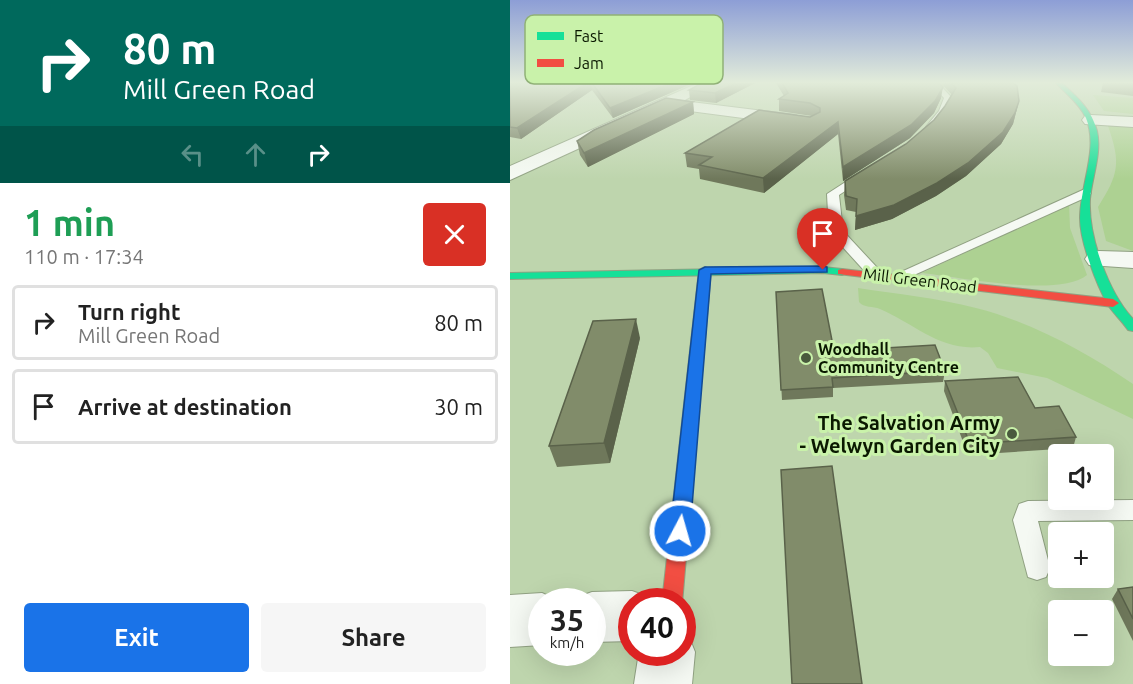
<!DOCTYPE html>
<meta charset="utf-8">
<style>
:root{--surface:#fff;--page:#f6f6f6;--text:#222;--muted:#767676;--line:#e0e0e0;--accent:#1a73e8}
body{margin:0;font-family:Ubuntu,sans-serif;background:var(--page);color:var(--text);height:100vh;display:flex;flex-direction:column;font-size:22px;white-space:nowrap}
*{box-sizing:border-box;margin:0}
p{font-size:20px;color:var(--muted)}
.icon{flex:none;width:33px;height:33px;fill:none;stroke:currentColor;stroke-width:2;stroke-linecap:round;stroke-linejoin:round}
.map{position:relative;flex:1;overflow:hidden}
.sheet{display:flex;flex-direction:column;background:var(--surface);width:510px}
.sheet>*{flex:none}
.hud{background:#00695c;color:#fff;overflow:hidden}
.tools{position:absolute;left:538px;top:444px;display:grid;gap:12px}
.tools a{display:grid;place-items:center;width:66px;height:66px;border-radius:6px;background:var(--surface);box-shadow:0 6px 24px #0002;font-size:30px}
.speed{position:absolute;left:18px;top:588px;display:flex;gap:12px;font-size:30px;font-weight:700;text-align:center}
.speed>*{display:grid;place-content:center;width:78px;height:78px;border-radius:50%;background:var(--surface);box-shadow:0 6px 24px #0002;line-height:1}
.speed small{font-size:15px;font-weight:400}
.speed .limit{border:9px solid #d22;background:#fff;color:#111}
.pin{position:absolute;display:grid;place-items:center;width:51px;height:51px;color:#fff;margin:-62px -26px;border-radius:50% 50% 50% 0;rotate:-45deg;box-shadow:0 0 6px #0007}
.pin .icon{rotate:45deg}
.me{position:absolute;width:66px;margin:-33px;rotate:6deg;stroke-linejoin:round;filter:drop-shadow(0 0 4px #0008)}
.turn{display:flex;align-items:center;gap:21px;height:126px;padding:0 24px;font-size:27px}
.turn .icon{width:78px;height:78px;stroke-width:2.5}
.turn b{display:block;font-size:42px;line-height:51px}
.lanes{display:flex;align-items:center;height:57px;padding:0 24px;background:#0003;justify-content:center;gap:30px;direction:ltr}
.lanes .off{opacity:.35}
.round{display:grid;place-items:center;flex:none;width:63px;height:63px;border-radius:6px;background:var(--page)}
.summary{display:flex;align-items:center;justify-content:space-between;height:102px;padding:0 24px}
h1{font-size:36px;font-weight:700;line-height:45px;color:#1e9e55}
.primary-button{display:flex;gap:12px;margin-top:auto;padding:12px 24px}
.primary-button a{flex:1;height:69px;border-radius:6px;background:var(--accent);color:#fff;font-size:24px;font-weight:700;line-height:69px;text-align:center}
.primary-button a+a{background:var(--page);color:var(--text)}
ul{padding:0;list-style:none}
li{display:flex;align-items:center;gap:18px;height:75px;margin:0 12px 9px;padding:0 12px;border:3px solid var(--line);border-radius:6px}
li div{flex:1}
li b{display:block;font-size:22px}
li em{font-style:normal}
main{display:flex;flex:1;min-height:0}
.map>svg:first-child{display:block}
.green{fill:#add192}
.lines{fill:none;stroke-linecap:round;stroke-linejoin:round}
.lane-casing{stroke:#90a182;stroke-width:2}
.street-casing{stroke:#90a182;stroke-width:2}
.fast-casing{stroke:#90a182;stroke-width:2}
.jam-casing{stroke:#90a182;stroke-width:2}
.lane{fill:#f5f9f3;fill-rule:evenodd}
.street{fill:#f5f9f3;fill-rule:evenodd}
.fast{fill:#16e098;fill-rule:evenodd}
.jam{fill:#f24e42;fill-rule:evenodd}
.wall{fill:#6f785b}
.shaded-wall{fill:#5a624a}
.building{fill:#818c6a;stroke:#5a624a;stroke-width:1.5}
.route{fill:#1a73e8;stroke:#114b97;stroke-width:1.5}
.poi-dot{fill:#495a3d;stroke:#c9f2aa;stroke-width:2}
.labels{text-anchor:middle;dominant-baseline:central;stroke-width:6;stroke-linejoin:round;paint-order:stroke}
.street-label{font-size:16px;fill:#0a1800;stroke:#c9f2aa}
.poi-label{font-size:16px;font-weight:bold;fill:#0a1800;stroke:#c9f2aa;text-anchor:start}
.near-poi-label{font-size:20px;font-weight:bold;fill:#0a1800;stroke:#c9f2aa;text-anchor:end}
.key{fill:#c9f2aa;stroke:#90b177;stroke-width:1.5}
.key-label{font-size:16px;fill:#0a1800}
</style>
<main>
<section class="sheet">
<div class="hud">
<div class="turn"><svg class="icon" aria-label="right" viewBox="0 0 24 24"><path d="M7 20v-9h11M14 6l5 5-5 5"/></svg><div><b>80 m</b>Mill Green Road</div></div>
<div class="lanes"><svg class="icon off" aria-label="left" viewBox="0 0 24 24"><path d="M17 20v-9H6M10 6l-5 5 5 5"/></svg><svg class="icon off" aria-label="ahead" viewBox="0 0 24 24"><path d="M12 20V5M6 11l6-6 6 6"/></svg><svg class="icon" aria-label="right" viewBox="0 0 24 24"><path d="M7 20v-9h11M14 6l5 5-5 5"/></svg></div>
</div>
<div class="summary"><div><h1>1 min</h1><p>110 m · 17:34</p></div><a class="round" style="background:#d93025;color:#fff"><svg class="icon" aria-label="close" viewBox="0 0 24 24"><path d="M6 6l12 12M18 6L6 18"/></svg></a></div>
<ul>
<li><svg class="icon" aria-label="right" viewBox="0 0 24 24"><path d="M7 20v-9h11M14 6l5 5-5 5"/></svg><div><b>Turn right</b><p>Mill Green Road</p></div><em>80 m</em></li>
<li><svg class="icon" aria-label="arrive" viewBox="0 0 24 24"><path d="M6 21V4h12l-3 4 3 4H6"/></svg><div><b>Arrive at destination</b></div><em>30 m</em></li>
</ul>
<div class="primary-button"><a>Exit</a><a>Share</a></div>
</section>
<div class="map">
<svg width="623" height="684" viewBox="0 0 623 684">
<rect width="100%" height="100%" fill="#bed5ad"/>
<g class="green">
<path d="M583,95L623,98V114L594,111Z"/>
<path d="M605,123L623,124V251L596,241L588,207C609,174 611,163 598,126Z"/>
<path d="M559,204L560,228L577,275C549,298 450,277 412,273Z"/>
<path d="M348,288C387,294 427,298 466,308C521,322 576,352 623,384V419L537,378L487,368L478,353L470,347C430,351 405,324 370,309C363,306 354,308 349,302Z"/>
</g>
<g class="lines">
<g class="lane-casing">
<g id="lane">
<path d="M420,83H428L442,98L437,112L421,130L416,127L429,111L434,98Z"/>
<path d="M351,172L361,174L329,195L333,231L373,274L365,279L360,277L319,232L317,194Z"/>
<path d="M575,189L581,193L579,196L393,280L388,282L380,277Z"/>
<path d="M623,500V520L528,521L540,568L536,577L527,580L518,577L503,520L509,504L518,501Z"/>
</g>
</g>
<g class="street-casing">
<g id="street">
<path d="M188,83H206L173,101L286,115L295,120L286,125L157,108L0,180V166Z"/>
<path d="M581,115L623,117V127L575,124L572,120L575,116Z"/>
<path d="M589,251L623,252V268L579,265L575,259L579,253Z"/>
<path d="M122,591L141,598L142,602H122V641L82,642V602H62L63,599L82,592Z"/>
<path d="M32,593L51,602H32V645L0,647V595Z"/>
<path d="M172,631L177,632L185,652L182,684H124L129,652H172Z"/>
</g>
</g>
<g class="fast-casing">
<g id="fast">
<path d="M546,83H552C567,97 582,110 587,131C592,153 582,177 580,199C578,236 598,292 623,319V331L618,330C612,321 604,314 598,305C586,284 570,241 570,218C570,185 589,149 576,118C569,103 556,94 546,83Z"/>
<path d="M313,267L332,269L338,272L332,275L313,273L0,279V273Z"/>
</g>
</g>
<g class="jam-casing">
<g id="jam">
<path d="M195,267L201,270L172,604V602H152L189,270Z"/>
<path d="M332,269L603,299L609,303L603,307L328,274V270Z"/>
</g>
</g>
<use href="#lane" class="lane"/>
<use href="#street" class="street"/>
<use href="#fast" class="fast"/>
<use href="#jam" class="jam"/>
</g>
<g class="wall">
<path d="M0,83H183L103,118L82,90L11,139L0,137Z"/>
<path d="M192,83H245L206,103L180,100L179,90Z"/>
<path d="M266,83H429L431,98L424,113L400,138L333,181L328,134L254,193L190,179L189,169L177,167L175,153L302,116L269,111V99L274,96Z"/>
<path d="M431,83H503L509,101L503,124L491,144L456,176L426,196L382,219L345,230L346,212L336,210L334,195L335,181L396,144L424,120L435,106L442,95Z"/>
<path d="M593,83H623V96L591,92Z"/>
<path d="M183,102L184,114L78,167L70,155L67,141Z"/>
<path d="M266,292L324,351L435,371L433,382L323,388V397L272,400Z"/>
<path d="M130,338L100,463L47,467L39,446Z"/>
<path d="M435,381L525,408L566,437L563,448L458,455L434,391Z"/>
<path d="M623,587V641L602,599L608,589Z"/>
</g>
<g class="shaded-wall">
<path d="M77,83H81L82,90L11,139L7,128Z"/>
<path d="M161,83H183L103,118L100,108Z"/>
<path d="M226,83H245L206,103L205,93Z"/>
<path d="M433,87L431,98L424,113L400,138L333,181V167Z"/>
<path d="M509,101L503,124L491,144L456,176L426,196L382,219L345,230L346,216Z"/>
<path d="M183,102L184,114L78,167L74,153Z"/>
<path d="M328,122V134L254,193L253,178Z"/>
<path d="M126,319L130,338L100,463L94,443Z"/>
</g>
<g class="building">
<path d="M0,83H77L7,128L0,127Z"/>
<path d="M82,83H161L100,108Z"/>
<path d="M192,83H226L205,93L179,90Z"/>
<path d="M272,83H429L433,87L425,101L401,125L333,167L328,122L253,178L189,165L202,157L175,153L249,110L300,117L310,112V108L300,103L269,99L278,93Z"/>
<path d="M441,83H503L507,86L509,101L505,113L493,132L458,163L427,183L384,205L346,216L347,199L336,196L335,181L396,144L424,120L435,106L446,88Z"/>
<path d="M156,98L183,102L74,153L67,141L84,130Z"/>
<path d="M312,289L324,351L425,345L435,371L322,378L323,387L271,390L266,292Z"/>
<path d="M126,319L94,443L39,446L83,321Z"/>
<path d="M508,377L525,408L549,406L566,437L460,444L435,381Z"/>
<path d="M322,466L352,684H282L271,470Z"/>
<path d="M623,587V619L608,589Z"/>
</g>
<linearGradient id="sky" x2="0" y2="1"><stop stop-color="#8d9ed6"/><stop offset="0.46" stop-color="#e2ecda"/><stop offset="1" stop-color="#e2ecda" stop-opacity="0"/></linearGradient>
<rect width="623" height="179" fill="url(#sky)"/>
<path class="route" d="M313,266L317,267V272L201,274L180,531L177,536L170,539L163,536L160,531L189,270L195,267Z"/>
<g class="poi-dot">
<circle cx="296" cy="358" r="6"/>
<circle cx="502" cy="434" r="6"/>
</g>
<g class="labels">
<g class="street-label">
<text transform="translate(410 280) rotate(7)">Mill Green Road</text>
</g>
<g class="poi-label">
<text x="308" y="349">Woodhall<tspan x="308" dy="18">Community Centre</tspan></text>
</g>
<g class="near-poi-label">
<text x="490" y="422">The Salvation Army<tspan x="490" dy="23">- Welwyn Garden City</tspan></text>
</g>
</g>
<rect x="15" y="15" width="198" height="69" rx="9" class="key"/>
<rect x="27" y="32" width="27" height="8" fill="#16e098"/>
<rect x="27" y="59" width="27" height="8" fill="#f24e42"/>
<g class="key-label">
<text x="64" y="42">Fast</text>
<text x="64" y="69">Jam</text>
</g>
</svg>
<div class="tools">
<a><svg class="icon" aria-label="sound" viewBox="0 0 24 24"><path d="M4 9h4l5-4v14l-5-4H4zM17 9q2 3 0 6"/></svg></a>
<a>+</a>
<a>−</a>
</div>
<div class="speed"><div>35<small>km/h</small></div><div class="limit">40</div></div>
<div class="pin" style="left:313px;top:270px;background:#d93025"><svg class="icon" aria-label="arrive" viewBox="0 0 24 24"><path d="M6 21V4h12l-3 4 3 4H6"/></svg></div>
<svg class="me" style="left:170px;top:531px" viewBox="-20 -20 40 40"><circle r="17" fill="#1a73e8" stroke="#fff" stroke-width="3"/><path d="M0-11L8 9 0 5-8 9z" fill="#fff"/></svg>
</div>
</main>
